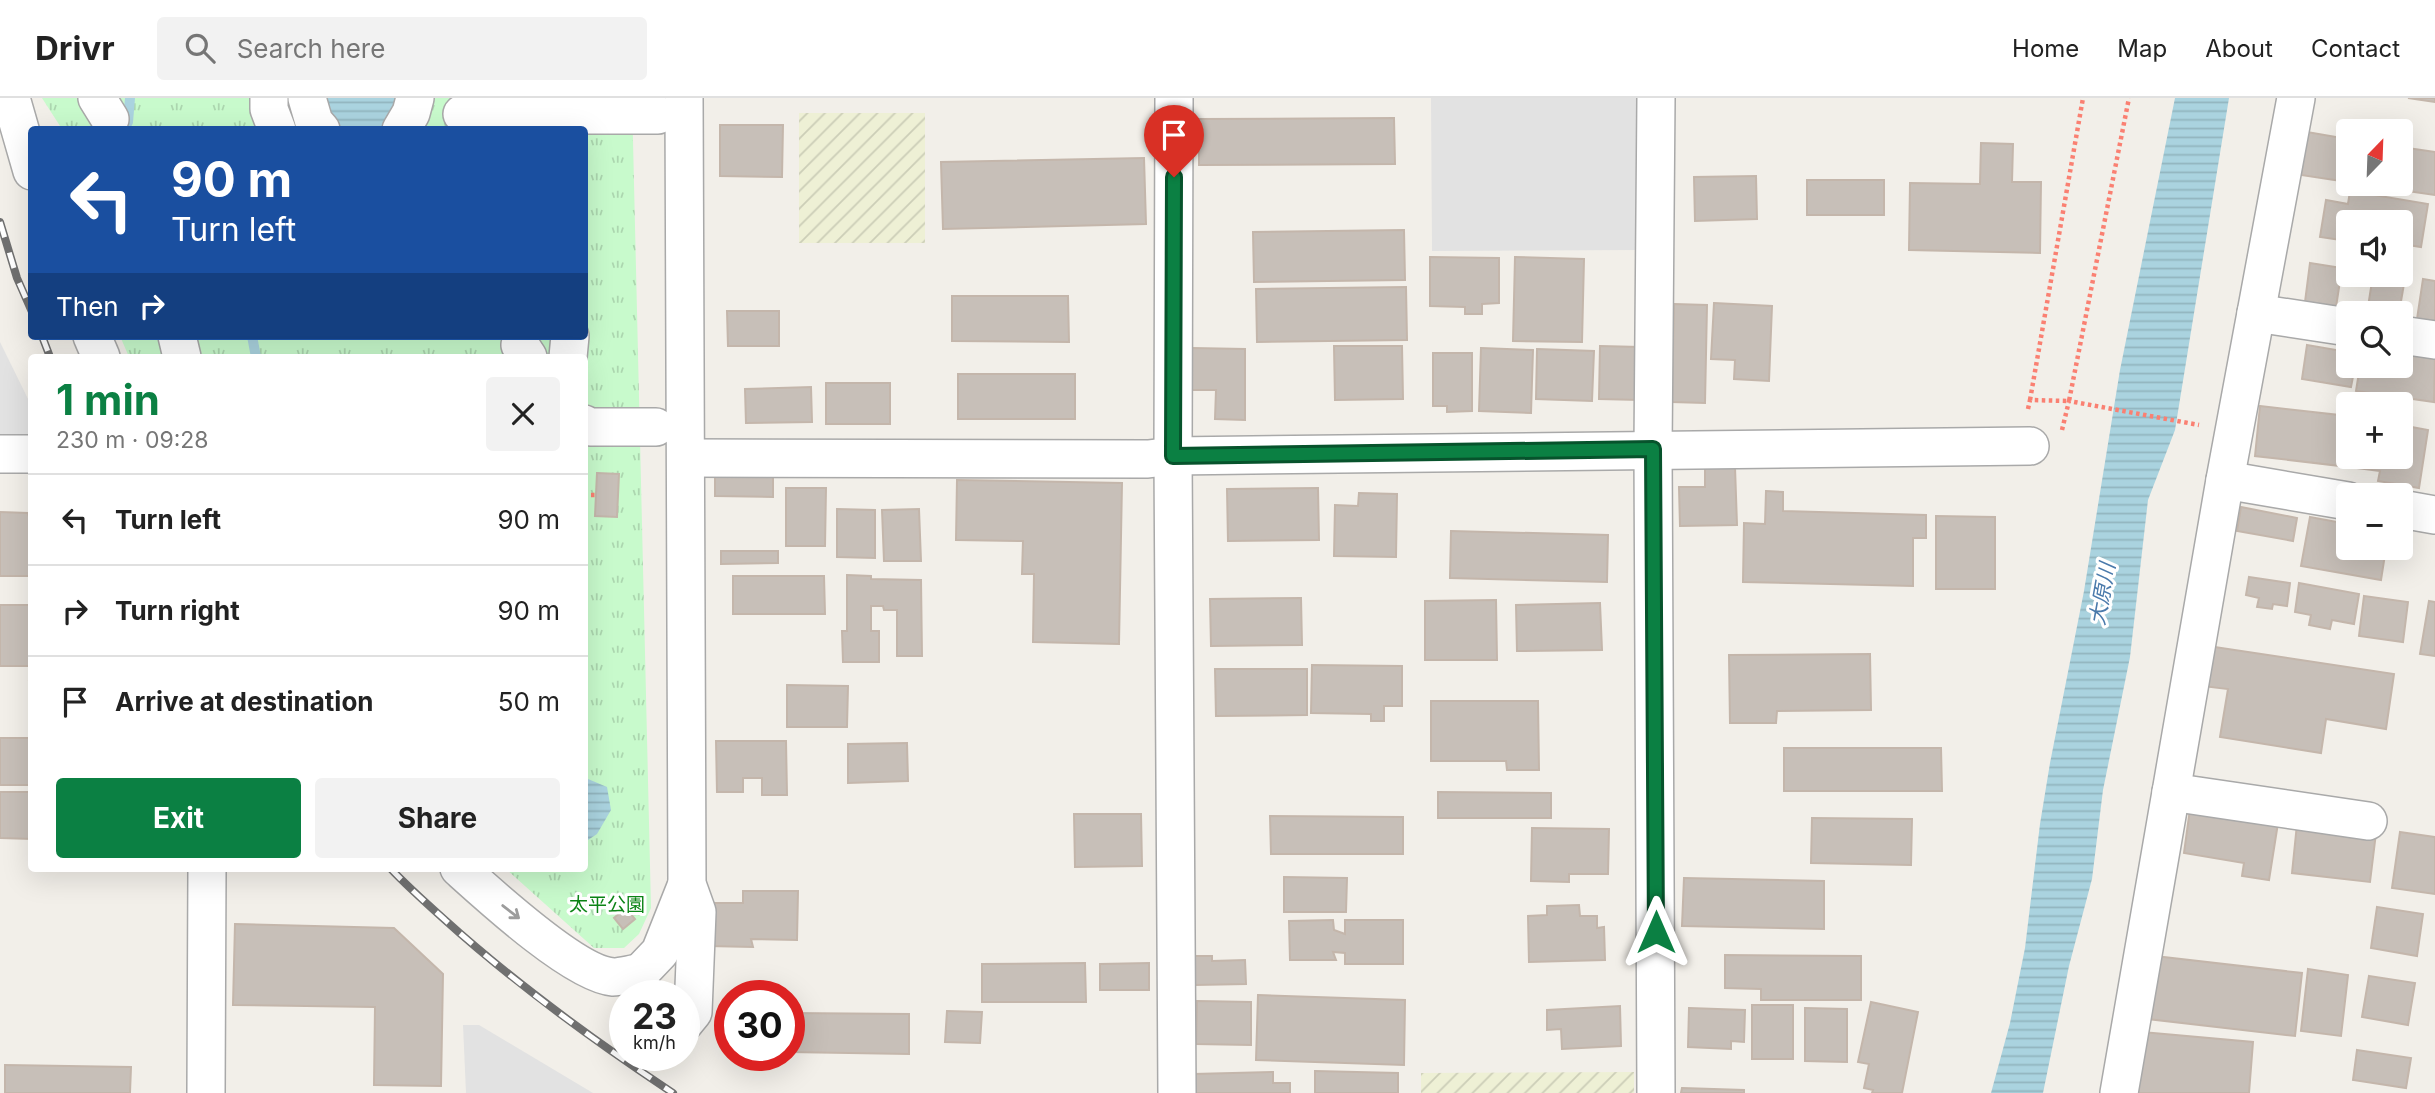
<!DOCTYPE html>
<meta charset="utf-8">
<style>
:root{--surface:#fff;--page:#f2f2f2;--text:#222;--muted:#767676;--line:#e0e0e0;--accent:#0b8043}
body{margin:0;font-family:Inter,"Noto Sans JP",sans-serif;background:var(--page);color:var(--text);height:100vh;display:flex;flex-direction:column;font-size:26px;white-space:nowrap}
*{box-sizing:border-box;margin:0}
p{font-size:23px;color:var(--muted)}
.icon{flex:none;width:38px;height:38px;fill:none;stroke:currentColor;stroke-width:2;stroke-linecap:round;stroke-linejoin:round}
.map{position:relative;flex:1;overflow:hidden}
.side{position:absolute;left:28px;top:256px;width:560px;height:518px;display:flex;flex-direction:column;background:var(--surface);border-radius:7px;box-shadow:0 7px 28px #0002}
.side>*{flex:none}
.banner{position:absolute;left:28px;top:28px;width:560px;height:214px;border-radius:7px;box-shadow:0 7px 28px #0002;background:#1a4fa0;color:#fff;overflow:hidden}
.needle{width:46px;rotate:23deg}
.fabs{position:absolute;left:2336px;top:21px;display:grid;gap:14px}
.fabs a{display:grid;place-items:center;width:77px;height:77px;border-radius:7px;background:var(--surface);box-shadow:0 7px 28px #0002;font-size:35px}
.speed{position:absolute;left:609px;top:882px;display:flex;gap:14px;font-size:35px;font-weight:700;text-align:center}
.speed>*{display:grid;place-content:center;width:91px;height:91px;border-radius:50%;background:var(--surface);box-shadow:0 7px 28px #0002;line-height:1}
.speed small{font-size:18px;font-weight:400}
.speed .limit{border:10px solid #d22;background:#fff;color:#111}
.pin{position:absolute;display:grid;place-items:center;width:60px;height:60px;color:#fff;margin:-72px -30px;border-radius:50% 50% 50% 0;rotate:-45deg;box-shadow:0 0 7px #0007}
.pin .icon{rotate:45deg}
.me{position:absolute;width:77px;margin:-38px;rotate:0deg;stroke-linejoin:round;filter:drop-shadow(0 0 5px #0008)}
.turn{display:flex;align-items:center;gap:24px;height:147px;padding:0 28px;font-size:32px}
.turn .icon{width:91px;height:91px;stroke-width:2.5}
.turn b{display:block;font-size:49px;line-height:60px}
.then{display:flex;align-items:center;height:66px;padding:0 28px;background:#0003;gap:14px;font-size:26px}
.round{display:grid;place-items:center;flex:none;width:74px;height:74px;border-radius:7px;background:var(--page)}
.summary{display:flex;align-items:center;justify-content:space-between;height:119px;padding:0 28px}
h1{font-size:42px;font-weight:700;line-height:52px;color:var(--accent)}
.cta{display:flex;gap:14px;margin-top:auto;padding:14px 28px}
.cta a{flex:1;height:80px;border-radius:7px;background:var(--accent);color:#fff;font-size:28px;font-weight:700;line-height:80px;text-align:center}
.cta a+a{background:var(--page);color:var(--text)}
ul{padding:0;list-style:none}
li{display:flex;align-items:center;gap:21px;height:91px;padding:0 28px;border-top:2px solid var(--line)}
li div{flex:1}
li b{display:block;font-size:26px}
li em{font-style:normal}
header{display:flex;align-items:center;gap:42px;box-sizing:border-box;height:98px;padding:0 35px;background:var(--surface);border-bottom:2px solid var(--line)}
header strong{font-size:33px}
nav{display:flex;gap:38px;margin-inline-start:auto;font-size:24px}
.search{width:490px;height:63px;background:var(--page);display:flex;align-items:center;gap:18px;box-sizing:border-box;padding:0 24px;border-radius:7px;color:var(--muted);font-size:26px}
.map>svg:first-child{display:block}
.farmland{fill:url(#farmland-furrows)}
.park{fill:url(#park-tufts)}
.parking{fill:#e2e2e2}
.water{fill:url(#water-rules)}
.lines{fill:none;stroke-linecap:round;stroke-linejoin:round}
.stream{stroke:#aad3df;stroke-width:10}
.building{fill:#c7bfb8;stroke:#c4b6ab;stroke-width:2}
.minor-casing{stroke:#a9a9a9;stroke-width:40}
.path{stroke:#fa8072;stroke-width:4.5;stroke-dasharray:3.5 3.5;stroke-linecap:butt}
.minor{stroke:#fff;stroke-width:37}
.rail-casing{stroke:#707070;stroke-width:8}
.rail{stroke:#fff;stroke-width:5;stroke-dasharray:16;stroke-linecap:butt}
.oneway{stroke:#9c9c9c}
.route-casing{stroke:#07532c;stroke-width:18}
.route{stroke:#0b8043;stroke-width:12}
.labels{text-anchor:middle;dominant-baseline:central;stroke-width:6;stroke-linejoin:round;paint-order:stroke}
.park-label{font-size:19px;fill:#0c8416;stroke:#fff}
.water-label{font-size:21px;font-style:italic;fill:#4a7aab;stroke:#fff}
</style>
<header>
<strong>Drivr</strong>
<div class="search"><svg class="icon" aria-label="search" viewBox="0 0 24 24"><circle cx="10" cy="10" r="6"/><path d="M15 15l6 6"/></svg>Search here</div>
<nav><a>Home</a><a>Map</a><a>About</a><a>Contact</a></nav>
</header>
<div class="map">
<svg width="2435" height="995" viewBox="0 0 2435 995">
<defs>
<pattern id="farmland-furrows" width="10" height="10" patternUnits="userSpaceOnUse" patternTransform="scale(1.75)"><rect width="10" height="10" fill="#eef0d5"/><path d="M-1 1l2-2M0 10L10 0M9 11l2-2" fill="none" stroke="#ccceb7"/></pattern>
<pattern id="park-tufts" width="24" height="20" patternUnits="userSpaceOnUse" patternTransform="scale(1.75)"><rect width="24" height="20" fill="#c8facc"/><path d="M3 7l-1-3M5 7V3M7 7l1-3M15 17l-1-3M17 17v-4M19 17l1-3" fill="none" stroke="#acd6af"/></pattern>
<pattern id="water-rules" width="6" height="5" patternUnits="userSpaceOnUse" patternTransform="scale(1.75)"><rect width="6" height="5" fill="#aad3df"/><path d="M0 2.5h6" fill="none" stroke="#92b5bf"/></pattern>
</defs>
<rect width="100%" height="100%" fill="#f2efe9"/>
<g class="farmland">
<rect x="799" y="15" width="126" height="130"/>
<path d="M1634,974V995H1421V975Z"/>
</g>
<path class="park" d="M42,0H632L651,810L639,836L624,850H594L505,770H584V259H129L120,238H584V32L60,31V28Z"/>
<g class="parking">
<path d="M1431,0H1638L1639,152L1432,153Z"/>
<path d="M0,244L31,307L32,343L0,345Z"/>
<path d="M463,927H479L593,995H466Z"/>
</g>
<g class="water">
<path d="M314,0H407L392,32L336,31Z"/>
<path d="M2175,0H2229L2175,332L2148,402L2130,559L2103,692L2092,781L2069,868L2043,995H1991L2010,925L2025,850L2040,726L2050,665L2084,493L2120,272Z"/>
<path d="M588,681L607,689L611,712L597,736L585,744V682Z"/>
</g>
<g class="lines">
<g class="stream">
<path d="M123,31L128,24L130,0"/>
<path d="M252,238L256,259"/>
</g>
</g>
<g class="building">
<path d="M2409,0H2435V4L2408,0Z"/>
<path d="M1394,20L1395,66L1199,67V21Z"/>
<path d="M720,27H783L782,79L720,78Z"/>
<path d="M2307,34L2348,41V84L2301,77Z"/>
<path d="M1981,45L2013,46L2012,84H2041L2040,155L1909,152L1910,85L1980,86Z"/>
<path d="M2401,49L2435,54V97L2359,86H2401Z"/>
<path d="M1144,60L1146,126L943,131L941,64Z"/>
<path d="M1756,78L1757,121L1695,123L1694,79Z"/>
<rect x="1807" y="82" width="77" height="35"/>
<path d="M2350,93L2428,106L2421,149L2401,146V124H2348V143L2320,139L2326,102L2348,106Z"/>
<path d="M1404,132L1405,182L1254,184L1253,134Z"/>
<path d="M1430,159L1499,160V205L1482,206V216H1465V209L1430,208Z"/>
<path d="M1515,159L1584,161L1582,244L1513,243Z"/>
<path d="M2310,165L2342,170L2336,209L2305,204Z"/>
<path d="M2373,177L2405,180L2399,215H2367Z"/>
<path d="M2423,181L2435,183V223L2417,221Z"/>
<path d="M1406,189L1407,242L1257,244L1256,191Z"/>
<path d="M952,198H1068L1069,244L952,243Z"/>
<path d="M1714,205L1772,208L1769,283L1734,281L1735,262L1711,261Z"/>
<path d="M1674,206L1707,207L1705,305L1672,304Z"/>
<path d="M727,213H779V248H728Z"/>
<path d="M2307,247L2348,254V268H2355L2351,289L2302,281Z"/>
<path d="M1334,248H1402L1403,301L1335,302Z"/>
<path d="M1600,248L1640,249V302L1599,301Z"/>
<path d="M1192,250L1245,251V322L1215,321L1216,292H1191Z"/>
<path d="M1481,250L1533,252L1531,315L1479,313Z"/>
<path d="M1537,251L1594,253L1592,303L1536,301Z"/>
<path d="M2401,253L2435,258L2434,304L2356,293L2360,268H2401Z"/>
<path d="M1433,255H1472V313L1447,314V308H1433Z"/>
<rect x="958" y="276" width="117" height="45"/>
<rect x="826" y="285" width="64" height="41"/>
<path d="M811,289L812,324L746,325L745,291Z"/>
<path d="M2260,308L2348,318L2349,369L2255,358Z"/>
<path d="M2401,327L2428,332L2419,390L2378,383L2380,373L2356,370L2358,359H2401Z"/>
<path d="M1735,369L1737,427L1680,428L1679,389H1705V370Z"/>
<path d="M597,375L619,376L617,419L595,418Z"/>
<path d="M715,376L773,377V399L715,398Z"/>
<path d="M957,382L1122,385L1119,546L1033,544L1034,476H1022L1023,443L956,442Z"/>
<path d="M786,390H826L825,448H786Z"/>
<path d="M1318,390L1319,442L1228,443L1227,391Z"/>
<path d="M1766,393L1783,394V413L1926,417V440H1913V488L1743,484L1744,425L1765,426Z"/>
<path d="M1359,395L1397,396L1396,459L1334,458L1335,407L1358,408Z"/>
<path d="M2241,409L2297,420L2293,443L2237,433Z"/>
<path d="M837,411L875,412V460L837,459Z"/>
<path d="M919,411L921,463H884L882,412Z"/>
<path d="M0,414L28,415L29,419H32V478H0Z"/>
<path d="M1936,418L1995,419V491H1936Z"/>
<path d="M2310,419L2348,426V450H2386L2381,482L2301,468Z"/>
<path d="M1451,433L1608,437L1607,484L1450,480Z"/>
<path d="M721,453H778V465L721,466Z"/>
<path d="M847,477L871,478V481L921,482L922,558H897V512H884L883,508H871V533H879V564H843L842,533H847Z"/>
<path d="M733,478H824L825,516H733Z"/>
<path d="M2249,479L2290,485L2287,508L2273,506L2272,511L2257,509L2259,500L2246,497Z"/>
<path d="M2299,485L2359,496L2354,526L2332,522L2330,531L2309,527L2311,517L2295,514Z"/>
<path d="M2364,498L2408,504L2403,544L2359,538Z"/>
<path d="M1301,500L1302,547L1211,548L1210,501Z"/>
<path d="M1496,502L1497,562H1425V503Z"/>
<path d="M2429,503L2435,504V558L2420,556Z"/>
<path d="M1600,505L1602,552L1517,553L1516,507Z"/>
<path d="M0,507H32V582H29L30,568H0Z"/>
<path d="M2208,548L2394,576L2386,631L2326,621L2321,655L2220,639L2228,591L2202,588Z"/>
<path d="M1870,556L1871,612L1777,613L1776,625H1730L1729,557Z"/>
<path d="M1312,567L1402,568V608H1384V623H1371V616L1311,615Z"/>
<path d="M1215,571H1307V617L1216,618Z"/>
<path d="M787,587L848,588L847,629H787Z"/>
<path d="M1431,603H1538L1539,672H1507L1506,663H1431Z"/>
<rect x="0" y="640" width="32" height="47"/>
<path d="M716,643H786L787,697H762V680H743V694H717Z"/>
<path d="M907,645L908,683L848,685V646Z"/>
<path d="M1784,650H1941L1942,693H1784Z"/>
<path d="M0,694H32V741L0,740Z"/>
<path d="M1438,694L1551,695V720H1438Z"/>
<path d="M2190,711L2278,725L2269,782L2242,778L2244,765L2184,755Z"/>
<path d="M1074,716H1141L1142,768L1075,769Z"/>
<path d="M1270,718L1403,719V756H1271Z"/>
<path d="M1812,720L1912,721L1911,767L1811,765Z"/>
<path d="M2297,726L2376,735L2370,784L2292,775Z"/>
<path d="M1532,730L1609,731L1608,776H1569V784L1531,783Z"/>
<path d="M2400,734L2435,739V796L2392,790Z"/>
<path d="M1284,779L1347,780L1346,814H1284Z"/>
<path d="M1684,780L1824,783V831L1682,828Z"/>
<path d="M743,793H798L797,842L751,841L753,849L708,848L709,805H743Z"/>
<path d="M1579,807L1580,818H1597V830L1604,829L1605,862L1529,864L1528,818L1547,817V808Z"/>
<path d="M2377,809L2423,816L2417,858L2371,850Z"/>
<path d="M626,810L635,821L623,831L614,820Z"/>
<path d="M1333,822L1334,832L1345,836V822H1403V866H1345V855L1333,854L1336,862H1290L1289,823Z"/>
<path d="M235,826L394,830L443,876L441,988L374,987L375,909L233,907Z"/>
<path d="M1725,857L1861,858V902H1761V891L1725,890Z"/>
<path d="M1195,858H1212V863L1245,862L1246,886L1195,887Z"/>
<path d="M2155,858L2302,875L2295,938L2148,921Z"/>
<path d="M1085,865L1086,904H982V866Z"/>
<path d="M1149,865V892H1100V866Z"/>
<path d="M2308,871L2348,877L2341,938L2301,933Z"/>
<path d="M2369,878L2415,885L2408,927L2362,919Z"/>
<path d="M1258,897L1405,902L1404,967L1256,962Z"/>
<path d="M1197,903L1251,904V947L1196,946Z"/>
<path d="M1871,904L1918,914L1902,995H1872L1873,992L1864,990L1869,966L1858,964Z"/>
<rect x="1752" y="907" width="41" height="54"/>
<path d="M1620,908L1621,948L1562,951L1561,931L1547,932V912Z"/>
<path d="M1689,910L1745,912L1744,944L1731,943V951L1688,949Z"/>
<path d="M1805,910L1847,911V964L1805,963Z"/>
<path d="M947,913L982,914L980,945L945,944Z"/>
<path d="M789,915L909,916V956L789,954Z"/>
<path d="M2142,934L2253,944L2249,995H2137Z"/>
<path d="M2357,952L2411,960L2406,990L2353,982Z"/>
<path d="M5,967L131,969L130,995H5Z"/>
<path d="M1315,973L1398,975V995H1315Z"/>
<path d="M1273,974V985H1290V995H1195L1194,976Z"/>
<path d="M1682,990L1744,992V995H1681Z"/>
</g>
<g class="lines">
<g class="minor-casing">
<g id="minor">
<path d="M11,0L32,73"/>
<path d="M97,0L110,21"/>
<path d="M269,0V11L277,32"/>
<path d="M307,0L314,24L321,32"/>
<path d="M1174,0L1173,358L1177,995"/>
<path d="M1656,0L1653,351L1656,995"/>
<path d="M462,16L524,17L527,32"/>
<path d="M524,17H658"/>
<path d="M401,32L411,15L415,0"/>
<path d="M2256,215L2348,229"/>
<path d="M2401,237L2435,242"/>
<path d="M92,238L101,259"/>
<path d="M177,238L182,259"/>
<path d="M520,247L528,259"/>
<path d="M568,259L570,238"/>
<path d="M584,326L590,329H656"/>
<path d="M0,356H32"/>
<path d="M686,360L1148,361L1173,358L2030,348"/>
<path d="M2225,382L2348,403"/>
<path d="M2401,411L2435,417"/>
<path d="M2171,694L2368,723"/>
<path d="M459,770C489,797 575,876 613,879C621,879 631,876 640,875"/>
<path d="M641,898L640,875L660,854L687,786"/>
<path d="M684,925L693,914L697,814L687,786L684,0"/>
<path d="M206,995L207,770"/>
<path d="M2119,995L2225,382L2296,0"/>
</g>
</g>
<g class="path">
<path d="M2030,302L2083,0"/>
<path d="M2028,311L2030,302L2069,303L2129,0"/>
<path d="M2062,332L2069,303L2199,327"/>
<path d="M584,397H596"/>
</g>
<use href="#minor" class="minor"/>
<g class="rail-casing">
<g id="rail">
<path d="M0,124L17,180L32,214"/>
<path d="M42,238L50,259"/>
<path d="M390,770C407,788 426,805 445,822C516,886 593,942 673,995"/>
</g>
</g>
<use href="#rail" class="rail"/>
</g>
<defs><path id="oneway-shaft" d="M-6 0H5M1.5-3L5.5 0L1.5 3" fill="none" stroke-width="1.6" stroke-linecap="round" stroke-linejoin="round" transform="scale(1.75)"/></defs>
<use class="oneway" href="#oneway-shaft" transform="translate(511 814) rotate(38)"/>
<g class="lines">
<g class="route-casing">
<path id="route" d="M1174,79L1173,358L1653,351L1656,834"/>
</g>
<use href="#route" class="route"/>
</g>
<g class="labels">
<g class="park-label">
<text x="607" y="806">太平公園</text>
</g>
<g class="water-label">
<text transform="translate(2102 496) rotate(-80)">大原川</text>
</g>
</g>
</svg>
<div class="fabs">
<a><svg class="needle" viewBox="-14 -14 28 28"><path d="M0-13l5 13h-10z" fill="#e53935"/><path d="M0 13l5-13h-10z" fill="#767676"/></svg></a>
<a><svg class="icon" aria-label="sound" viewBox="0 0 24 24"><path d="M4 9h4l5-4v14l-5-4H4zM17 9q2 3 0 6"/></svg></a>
<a><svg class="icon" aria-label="search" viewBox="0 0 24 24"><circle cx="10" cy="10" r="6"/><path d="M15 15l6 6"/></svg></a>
<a>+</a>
<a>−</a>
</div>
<div class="speed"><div>23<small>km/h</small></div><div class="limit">30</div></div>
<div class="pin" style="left:1174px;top:79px;background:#d93025"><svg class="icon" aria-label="arrive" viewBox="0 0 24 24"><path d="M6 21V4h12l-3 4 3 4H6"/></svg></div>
<svg class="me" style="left:1656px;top:834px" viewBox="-20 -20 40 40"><path d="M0-17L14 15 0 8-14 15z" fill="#0b8043" stroke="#fff" stroke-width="4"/></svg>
<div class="banner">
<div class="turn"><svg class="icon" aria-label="left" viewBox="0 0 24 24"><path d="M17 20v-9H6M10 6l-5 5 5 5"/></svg><div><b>90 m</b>Turn left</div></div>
<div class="then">Then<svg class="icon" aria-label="right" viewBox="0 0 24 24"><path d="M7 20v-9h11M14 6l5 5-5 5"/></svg></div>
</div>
<section class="side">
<div class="summary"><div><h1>1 min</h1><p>230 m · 09:28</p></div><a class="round"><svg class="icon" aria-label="close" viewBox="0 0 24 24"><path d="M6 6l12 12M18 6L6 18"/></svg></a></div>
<ul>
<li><svg class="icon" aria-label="left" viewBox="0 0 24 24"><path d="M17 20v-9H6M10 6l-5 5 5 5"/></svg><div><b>Turn left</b></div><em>90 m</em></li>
<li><svg class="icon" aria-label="right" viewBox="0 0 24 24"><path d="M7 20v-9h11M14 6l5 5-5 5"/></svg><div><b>Turn right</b></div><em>90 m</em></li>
<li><svg class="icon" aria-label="arrive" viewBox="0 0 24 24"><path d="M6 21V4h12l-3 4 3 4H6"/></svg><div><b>Arrive at destination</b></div><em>50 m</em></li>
</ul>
<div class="cta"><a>Exit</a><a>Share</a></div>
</section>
</div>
